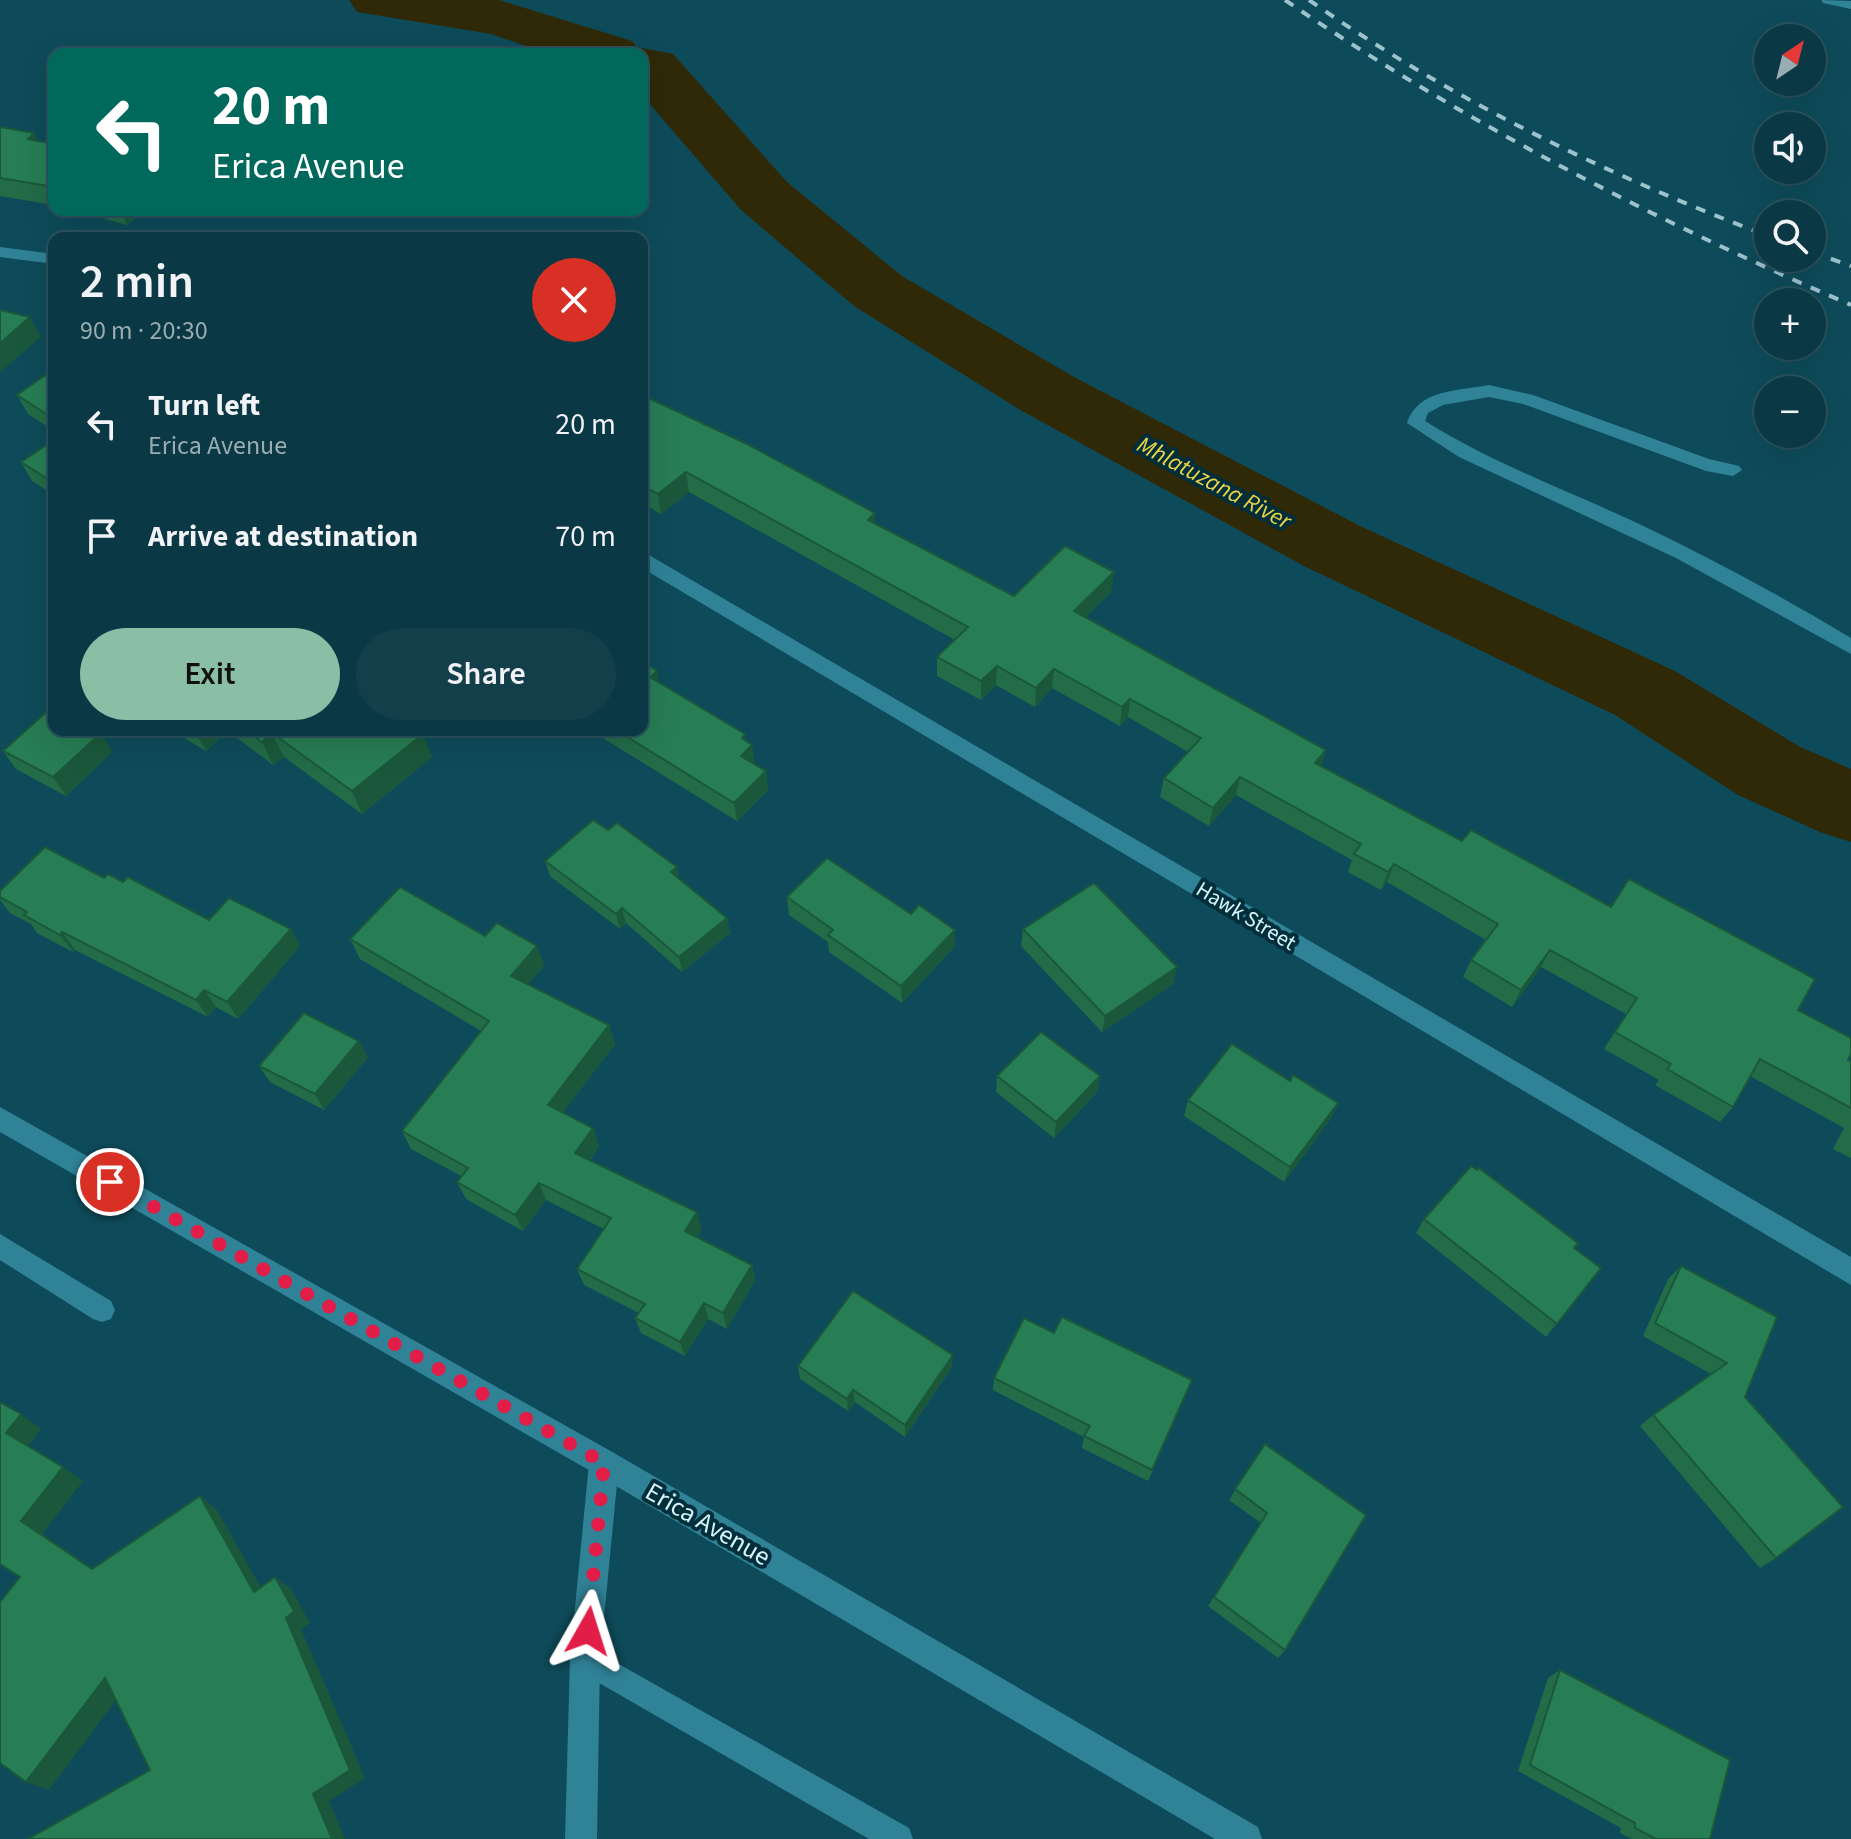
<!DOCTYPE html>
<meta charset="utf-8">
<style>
:root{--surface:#0a3844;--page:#133f4b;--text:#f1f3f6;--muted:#99acb2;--line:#2a525d;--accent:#8abfa5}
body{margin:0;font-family:"Source Sans 3",sans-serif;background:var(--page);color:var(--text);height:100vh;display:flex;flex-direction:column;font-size:30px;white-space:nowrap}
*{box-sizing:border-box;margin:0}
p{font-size:26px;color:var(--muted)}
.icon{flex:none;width:44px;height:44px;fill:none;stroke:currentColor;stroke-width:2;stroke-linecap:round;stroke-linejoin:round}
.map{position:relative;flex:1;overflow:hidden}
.details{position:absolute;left:48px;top:232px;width:600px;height:504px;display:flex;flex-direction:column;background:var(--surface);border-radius:16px;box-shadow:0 8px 32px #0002,0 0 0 2px var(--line)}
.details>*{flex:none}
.guide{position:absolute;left:48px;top:48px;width:600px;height:168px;border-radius:16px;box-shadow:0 8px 32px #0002,0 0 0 2px var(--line);background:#00695c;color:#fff;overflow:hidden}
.needle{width:52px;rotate:35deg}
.fabs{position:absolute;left:1754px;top:24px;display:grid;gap:16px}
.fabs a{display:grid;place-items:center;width:72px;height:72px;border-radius:50%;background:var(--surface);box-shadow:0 8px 32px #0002,0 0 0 2px var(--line);font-size:40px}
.pin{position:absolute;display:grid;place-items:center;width:68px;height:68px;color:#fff;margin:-34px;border:4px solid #fff;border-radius:50%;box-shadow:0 2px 8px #0007}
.me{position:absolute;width:88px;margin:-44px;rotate:6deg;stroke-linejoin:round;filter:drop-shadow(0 0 6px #0008)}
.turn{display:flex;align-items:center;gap:28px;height:168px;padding:0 32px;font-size:36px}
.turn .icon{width:104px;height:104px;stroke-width:2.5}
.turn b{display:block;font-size:56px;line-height:68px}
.round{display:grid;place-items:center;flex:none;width:84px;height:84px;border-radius:42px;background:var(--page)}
.headline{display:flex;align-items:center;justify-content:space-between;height:136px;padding:0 32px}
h1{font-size:48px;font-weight:600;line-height:60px}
.button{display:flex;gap:16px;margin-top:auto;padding:16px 32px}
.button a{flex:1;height:92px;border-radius:48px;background:var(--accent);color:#111;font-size:32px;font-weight:600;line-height:92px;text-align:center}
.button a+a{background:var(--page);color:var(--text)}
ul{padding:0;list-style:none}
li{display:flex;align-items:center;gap:24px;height:112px;padding:0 32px}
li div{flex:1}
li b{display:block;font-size:30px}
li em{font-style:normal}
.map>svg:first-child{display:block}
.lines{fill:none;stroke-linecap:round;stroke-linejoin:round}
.river{fill:#302907;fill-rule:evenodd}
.service{fill:#308297;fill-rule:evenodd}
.minor{fill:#308297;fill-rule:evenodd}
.tertiary{fill:#308297;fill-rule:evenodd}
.rail{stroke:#9cc2cc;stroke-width:4;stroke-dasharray:10 10;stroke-linecap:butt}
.wall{fill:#226c48}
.shaded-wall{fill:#1b583b}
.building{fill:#277d54;stroke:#1b583b;stroke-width:2}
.route{stroke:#e11d48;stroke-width:14;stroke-dasharray:0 25.2}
.labels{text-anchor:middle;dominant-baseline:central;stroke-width:8;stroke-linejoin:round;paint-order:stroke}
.street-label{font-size:22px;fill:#d8f4fd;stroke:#002f3b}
.water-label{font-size:24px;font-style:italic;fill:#eed345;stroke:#002f3b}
.near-street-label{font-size:26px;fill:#d8f4fd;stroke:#002f3b}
</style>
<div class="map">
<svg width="1851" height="1839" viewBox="0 0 1851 1839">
<rect width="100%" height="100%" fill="#0e4b5a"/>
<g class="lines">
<path class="river" d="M349,0H499L632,41L637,47L673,54L787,182L902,276L1074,377L1360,526L1675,671L1800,747L1851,769V842L1820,832L1738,795L1615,715L1304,566L1022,411L854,306L741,210L642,95V54H550L491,34L357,12Z"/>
<g class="service">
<path d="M1821,0L1851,1V9L1823,3Z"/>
<path d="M1489,385L1533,395L1709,459L1739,466L1742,470L1733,476L1706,471L1523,404L1489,397L1443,405L1428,413L1425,421C1492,463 1564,489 1635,522C1709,557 1781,596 1851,638V654L1676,558L1459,457L1407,423C1418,389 1458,391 1489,385Z"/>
<path d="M0,1234L111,1301L115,1310L111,1319L102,1322L93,1319L0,1260Z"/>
<path d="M585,1645L909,1828L913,1839H869L575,1669L571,1659L575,1649Z"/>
</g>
<g class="minor">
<path d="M0,247L54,254V264L0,257Z"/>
<path d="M642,551L1851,1257V1285L642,568Z"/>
<path d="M604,1448L614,1453L619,1463L600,1659L597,1839H565L570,1659L589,1463L594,1453Z"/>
</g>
<path class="tertiary" d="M0,1107L614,1453L1258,1827L1262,1839H1215L594,1473L0,1132Z"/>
<g class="rail">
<path d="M1285,0C1464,122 1652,219 1851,305"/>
<path d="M1309,0C1452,100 1605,174 1768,236"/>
<path d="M1812,252L1851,266"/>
</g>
</g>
<g class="wall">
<path d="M0,127L38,141L54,144V205L0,196Z"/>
<path d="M75,210H144L127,225Z"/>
<path d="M54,369V431L28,414L17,395Z"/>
<path d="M642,395L876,524L1014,596L1111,592L1085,617L1321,766L1462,841L1611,907L1798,1010L1848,1060L1851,1061V1158L1833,1149L1844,1128L1750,1076L1733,1107L1720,1122L1655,1085L1659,1080L1604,1049L1626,1014L1541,967L1512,1007L1463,977L1471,960L1486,940L1387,882L1381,890L1348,872L1352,860L1236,795L1209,826L1160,797L1164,778L1188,752L1128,717L1120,726L1052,688L1035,707L996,685L981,700L937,676V657L955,640L689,492L661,514L642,503Z"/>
<path d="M54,440V495L32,481L21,462Z"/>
<path d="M657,671L659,682L746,741L754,764L766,771L768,790L737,821L590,730H642Z"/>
<path d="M171,730H418L432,757L362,814L284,757L273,765L228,731L206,751Z"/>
<path d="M101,733L112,752L66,796L16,769L3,751Z"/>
<path d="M608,830L677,867L679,879L727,918L730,933L682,972L626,923L620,929L550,876L545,861Z"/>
<path d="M104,878L123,882L209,920L291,929L300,946L238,1019L216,1007L208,1017L75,950L73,952L37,933L31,924L10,913L0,900V891Z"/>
<path d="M787,897L911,914L955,930L954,947L902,1003L829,952L828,942L789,915Z"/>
<path d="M1023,929L1173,984L1102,1032L1021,946Z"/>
<path d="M485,936L537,946L544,966L528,984L609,1025L615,1044L563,1112L593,1128L599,1146L590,1160L702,1229L697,1237L752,1265L755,1280L727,1329L708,1319L685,1356L641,1333L635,1318L639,1313L584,1285L577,1269L604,1229L546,1200L523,1231L466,1199L457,1182L461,1176L411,1149L402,1131L481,1031L360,959L350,939Z"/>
<path d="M368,1057L324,1110L270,1082L259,1066Z"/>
<path d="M997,1076H1100L1097,1092L1054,1138L996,1092Z"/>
<path d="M1188,1100L1331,1118L1284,1182L1184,1116Z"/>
<path d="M1424,1219L1578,1243L1575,1248L1601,1268L1546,1337L1416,1233Z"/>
<path d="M1681,1266L1745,1397L1776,1558L1760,1568L1640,1426L1653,1415L1711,1374L1643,1336L1668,1279Z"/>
<path d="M1054,1333L1192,1380L1148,1481L1082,1448L1084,1437L993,1390L994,1378Z"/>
<path d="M798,1366L952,1367L905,1437L855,1402L848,1411L800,1379Z"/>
<path d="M1265,1444L1285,1650L1278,1658L1208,1606L1261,1523L1229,1500Z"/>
<path d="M1560,1670L1710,1839H1632L1620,1833L1621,1828L1518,1771L1548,1678Z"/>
</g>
<g class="shaded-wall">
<path d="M34,133L43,152L28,139Z"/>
<path d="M120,210H144L127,225Z"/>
<path d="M30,317L41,337L0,372V343Z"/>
<path d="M686,472L689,492L661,514L658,494Z"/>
<path d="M875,513L876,533L868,520Z"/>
<path d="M1114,572L1111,592L1072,631L1074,611Z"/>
<path d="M997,666L996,685L981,700V681Z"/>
<path d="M1054,669L1052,688L1035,707L1036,688Z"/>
<path d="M657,671L661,690L650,677Z"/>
<path d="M1130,699L1128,717L1120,726L1122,707Z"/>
<path d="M194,730H227L228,731L206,751Z"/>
<path d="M101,733L112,752L66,796L53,777Z"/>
<path d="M272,733L284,757L273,765L262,742Z"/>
<path d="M423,734L432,757L362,814L352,791Z"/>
<path d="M745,734L747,750L752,745L755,763L744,775L741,756L742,738Z"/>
<path d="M1326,750L1321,768L1315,763Z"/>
<path d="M766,771L768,790L737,821L734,803Z"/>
<path d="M1240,777L1236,795L1209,826L1213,808Z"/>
<path d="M1394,864L1387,882L1381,890L1388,872Z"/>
<path d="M677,867L680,883L671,872Z"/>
<path d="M622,908L626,923L620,929L616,914Z"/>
<path d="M727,918L730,933L682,972L679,957Z"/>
<path d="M291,929L300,946L238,1019L227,1002Z"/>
<path d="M955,930L954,947L902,1003L901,986Z"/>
<path d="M62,932L75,950L73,952L60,935Z"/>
<path d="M537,946L544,966L518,995L511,976Z"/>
<path d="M1550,950L1541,967L1512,1007L1521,990Z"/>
<path d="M1177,967L1173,984L1102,1032L1105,1016Z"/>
<path d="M204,990L216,1007L208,1017L196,1000Z"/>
<path d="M609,1025L615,1044L555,1123L548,1105Z"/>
<path d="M359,1041L368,1057L324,1110L315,1094Z"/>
<path d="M1100,1076L1097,1092L1054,1138L1056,1122Z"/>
<path d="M1338,1103L1331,1118L1284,1182L1290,1167Z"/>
<path d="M593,1128L599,1146L582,1170L575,1153Z"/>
<path d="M539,1183L546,1200L523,1231L515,1215Z"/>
<path d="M697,1212L702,1229L690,1248L685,1231Z"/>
<path d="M752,1265L755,1280L727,1329L723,1313Z"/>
<path d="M704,1303L708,1319L685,1356L680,1342Z"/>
<path d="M953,1355L952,1367L905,1437V1425Z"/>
<path d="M853,1390L855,1402L848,1411L847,1399Z"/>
<path d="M21,1414L41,1429L27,1448L6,1433Z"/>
<path d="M63,1467L83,1481L42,1534L112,1581L21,1521Z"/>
<path d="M200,1496L217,1510L270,1604L254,1592Z"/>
<path d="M275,1577L291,1589L310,1623L301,1629L365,1778L329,1801L345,1839H332L313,1794L286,1618Z"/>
<path d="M105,1678L125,1688L49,1790L26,1782Z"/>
</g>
<g class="building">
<path d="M0,127L34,133L28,139L54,144V187L0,178Z"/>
<path d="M0,310L30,317L0,343Z"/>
<path d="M54,369V419L17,395Z"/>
<path d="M642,395L747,444L875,513L868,520L1014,596L1065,546L1114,572L1074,611L1326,750L1315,763L1462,841L1471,830L1611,907L1629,879L1815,979L1798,1010L1851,1038V1054L1848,1060L1851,1061V1108L1760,1059L1733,1107L1667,1069L1671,1064L1615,1032L1637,998L1550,950L1521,990L1471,960L1498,924L1394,864L1388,872L1354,854L1361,844L1240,777L1213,808L1164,778L1201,738L1130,699L1122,707L1054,669L1036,688L997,666L981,681L937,657L968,627L686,472L658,494L642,485Z"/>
<path d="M54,440V483L21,462Z"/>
<path d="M642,661L657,671L650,677L745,734L742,738L752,745L741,756L766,771L734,803L616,730H642Z"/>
<path d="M51,708L54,709V730H94L101,733L53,777L3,751Z"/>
<path d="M246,730H418L423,734L352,791L272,733L262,742Z"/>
<path d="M593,820L608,830L617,823L677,867L671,872L727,918L679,957L622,908L616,914L545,861Z"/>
<path d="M45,847L104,878L108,874L123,882L128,877L209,920L229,898L291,929L227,1002L204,990L196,1000L62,932L60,935L24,915L27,912L0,897V891Z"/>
<path d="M827,858L911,914L919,905L955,930L901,986L828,935L833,930L787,897Z"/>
<path d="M1094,883L1177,967L1105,1016L1023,929Z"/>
<path d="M400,887L485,936L497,923L537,946L511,976L609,1025L548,1105L593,1128L575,1153L697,1212L685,1231L752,1265L723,1313L704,1303L680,1342L635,1318L645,1304L577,1269L611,1218L539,1183L515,1215L457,1182L468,1168L402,1131L489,1021L350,939Z"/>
<path d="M304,1013L359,1041L315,1094L259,1066Z"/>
<path d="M1041,1032L1100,1076L1056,1122L997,1076Z"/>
<path d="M1232,1044L1290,1081L1293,1075L1338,1103L1290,1167L1188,1100Z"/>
<path d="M1471,1166L1477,1170L1479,1168L1578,1243L1574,1248L1601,1268L1557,1324L1424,1219Z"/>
<path d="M1681,1266L1777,1317L1745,1397L1843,1507L1776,1558L1653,1415L1727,1363L1655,1323Z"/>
<path d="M853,1291L953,1355L905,1425L853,1390L847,1399L798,1366Z"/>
<path d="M1062,1317L1192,1380L1152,1470L1084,1436L1090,1426L994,1378L1024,1318L1054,1333Z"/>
<path d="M0,1402L21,1414L6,1433L63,1467L21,1521L92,1569L200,1496L254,1592L275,1577L294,1611L286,1618L350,1770L313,1794L332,1839H28L150,1770L105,1678L26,1782L0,1763V1602L20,1577L0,1564Z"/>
<path d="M1265,1444L1366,1515L1285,1650L1214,1597L1267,1513L1235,1489Z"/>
<path d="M1560,1670L1730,1760L1710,1839H1656L1635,1828V1823L1530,1765Z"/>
</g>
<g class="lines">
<path class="route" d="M110,1182L604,1463L588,1631"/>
</g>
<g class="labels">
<g class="street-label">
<text transform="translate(1246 916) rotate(31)">Hawk Street</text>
</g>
<g class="water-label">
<text transform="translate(1214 483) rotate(28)">Mhlatuzana River</text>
</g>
<g class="near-street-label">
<text transform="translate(708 1524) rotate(30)">Erica Avenue</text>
</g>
</g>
</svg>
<div class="fabs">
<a><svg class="needle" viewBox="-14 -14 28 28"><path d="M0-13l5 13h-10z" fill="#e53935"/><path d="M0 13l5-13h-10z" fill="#99acb2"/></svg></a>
<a><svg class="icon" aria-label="sound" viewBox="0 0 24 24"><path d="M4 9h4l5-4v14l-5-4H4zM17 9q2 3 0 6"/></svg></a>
<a><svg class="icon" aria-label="search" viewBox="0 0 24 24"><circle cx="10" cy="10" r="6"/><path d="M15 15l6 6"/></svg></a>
<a>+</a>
<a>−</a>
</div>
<div class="pin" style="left:110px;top:1182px;background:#d93025"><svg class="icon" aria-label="arrive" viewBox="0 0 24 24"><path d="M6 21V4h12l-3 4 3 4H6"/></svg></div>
<svg class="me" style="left:588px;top:1631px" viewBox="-20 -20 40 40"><path d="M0-17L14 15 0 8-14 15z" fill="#e11d48" stroke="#fff" stroke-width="4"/></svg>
<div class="guide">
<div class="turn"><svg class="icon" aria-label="left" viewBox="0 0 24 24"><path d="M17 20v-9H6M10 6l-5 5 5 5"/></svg><div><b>20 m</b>Erica Avenue</div></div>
</div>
<section class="details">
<div class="headline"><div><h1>2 min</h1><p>90 m · 20:30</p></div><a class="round" style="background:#d93025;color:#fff"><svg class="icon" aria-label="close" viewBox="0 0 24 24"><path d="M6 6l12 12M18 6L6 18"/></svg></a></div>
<ul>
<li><svg class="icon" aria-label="left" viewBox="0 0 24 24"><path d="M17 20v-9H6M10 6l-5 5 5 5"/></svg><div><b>Turn left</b><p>Erica Avenue</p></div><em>20 m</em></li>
<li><svg class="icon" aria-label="arrive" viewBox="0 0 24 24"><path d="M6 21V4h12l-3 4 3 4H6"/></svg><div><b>Arrive at destination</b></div><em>70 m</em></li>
</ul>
<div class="button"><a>Exit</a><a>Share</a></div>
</section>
</div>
